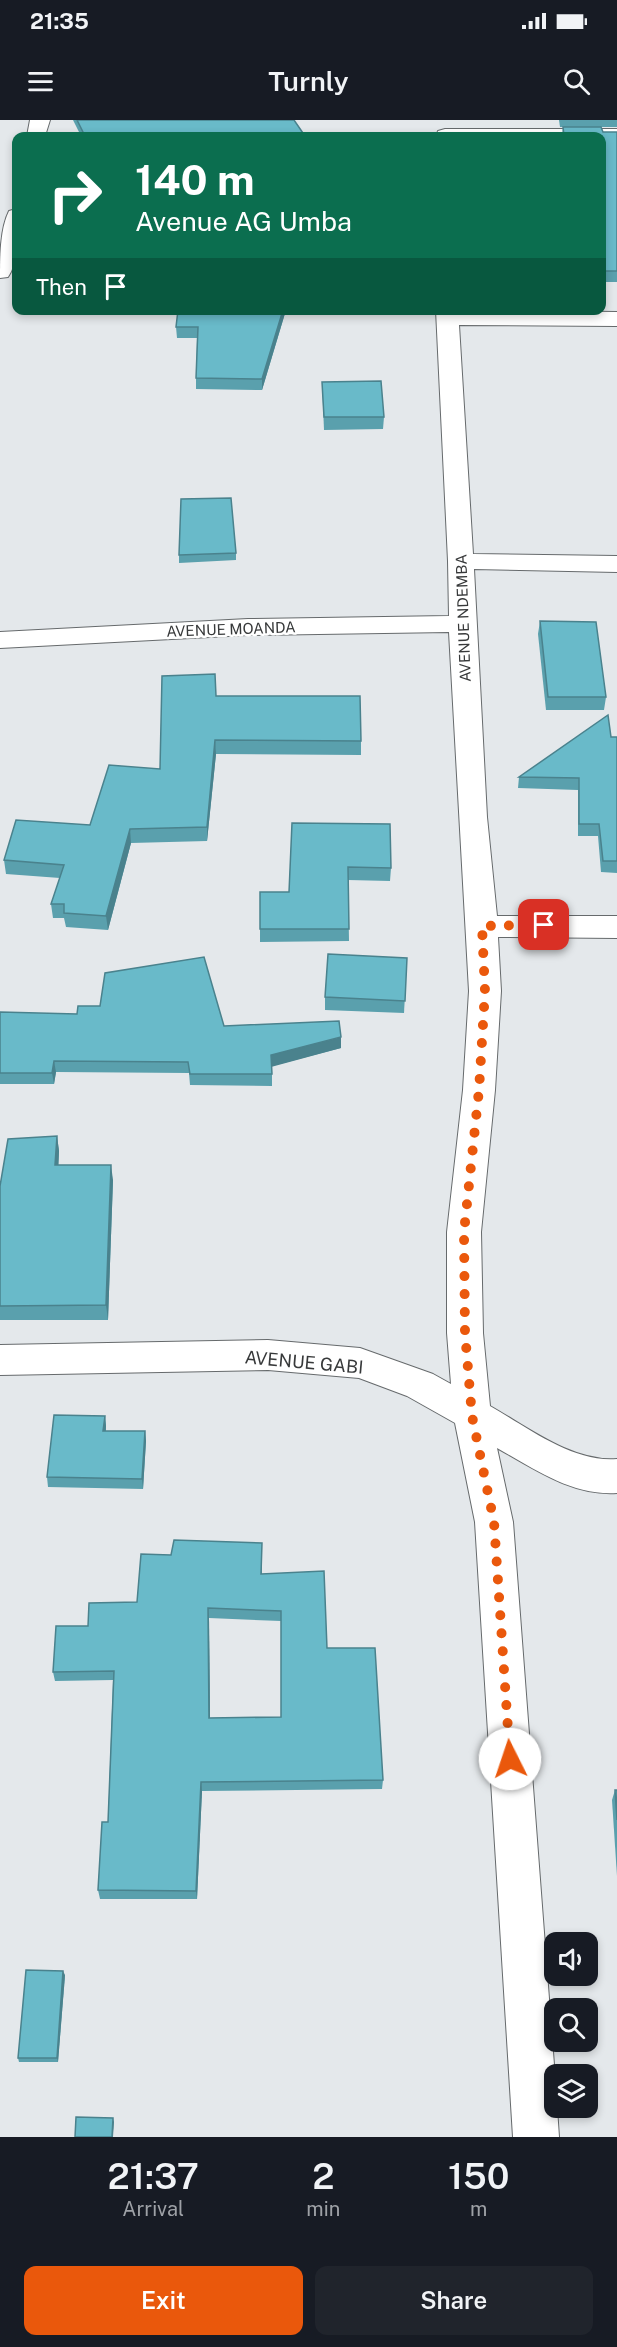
<!DOCTYPE html>
<style>
:root{--surface:#171b24;--page:#20242c;--text:#f1f3f6;--muted:#9ea1a6;--accent:#ea580c}
body{margin:0;font-family:"Public Sans",sans-serif;background:var(--page);color:var(--text);height:100vh;display:flex;flex-direction:column;font-size:22px;white-space:nowrap}
*{box-sizing:border-box;margin:0}
p{font-size:20px;color:var(--muted)}
.icon{flex:none;width:33px;height:33px;fill:none;stroke:currentColor;stroke-width:2;stroke-linecap:round;stroke-linejoin:round}
.map{position:relative;height:2017px;overflow:hidden}
.details{display:flex;flex-direction:column;background:var(--surface);flex:1}
.details>*{flex:none}
.hud{position:absolute;left:12px;top:12px;width:594px;height:183px;border-radius:12px;box-shadow:0 3px 9px #0003;background:#0b6e4f;color:#fff;overflow:hidden}
.controls{position:absolute;left:544px;top:1812px;display:grid;gap:12px}
.controls a{display:grid;place-items:center;width:54px;height:54px;border-radius:12px;background:var(--surface);box-shadow:0 3px 9px #0003;font-size:30px}
.pin{position:absolute;display:grid;place-items:center;width:51px;height:51px;color:#fff;margin:-26px;border-radius:12px;box-shadow:0 3px 9px #0006}
.me{position:absolute;width:66px;margin:-33px;rotate:356deg;stroke-linejoin:round;filter:drop-shadow(0 0 4px #0008)}
.turn{display:flex;align-items:center;gap:21px;height:126px;padding:0 24px;font-size:27px}
.turn .icon{width:78px;height:78px;stroke-width:2.5}
.turn b{display:block;font-size:42px;line-height:51px}
.then{display:flex;align-items:center;height:57px;padding:0 24px;background:#0003;gap:12px;font-size:22px}
.eta{display:flex;justify-content:space-evenly;align-items:center;height:102px;text-align:center}
.eta b{font-size:36px;font-weight:600;line-height:42px}
.primary-button{display:flex;gap:12px;margin-top:auto;padding:12px 24px}
.primary-button a{flex:1;height:69px;border-radius:12px;background:var(--accent);color:#fff;font-size:24px;font-weight:600;line-height:69px;text-align:center}
.primary-button a+a{background:var(--page);color:var(--text)}
.status{display:flex;justify-content:space-between;align-items:center;height:42px;padding:0 30px;background:var(--surface);direction:ltr}
.status svg{height:16px;fill:currentColor}
header{display:flex;justify-content:space-between;align-items:center;height:78px;padding:0 24px;background:var(--surface);font-size:27px;font-weight:600}
.map>svg:first-child{display:block}
.lines{fill:none;stroke-linecap:round;stroke-linejoin:round}
.minor-casing{stroke:#666a6c;stroke-width:2}
.tertiary-casing{stroke:#666a6c;stroke-width:2}
.minor{fill:#fff;fill-rule:evenodd}
.tertiary{fill:#fff;fill-rule:evenodd}
.wall{fill:#5aa0ad;fill-rule:evenodd}
.shaded-wall{fill:#4a828d}
.building{fill:#69bac9;stroke:#4a828d;stroke-width:1.5;fill-rule:evenodd}
.route{stroke:#ea580c;stroke-width:10;stroke-dasharray:0 18}
.labels{text-anchor:middle;dominant-baseline:central;stroke-width:5;stroke-linejoin:round;paint-order:stroke}
.far-street-label{font-size:15px;fill:#37393a;stroke:#fff}
.street-label{font-size:18px;fill:#37393a;stroke:#fff}
</style>
<div class="status"><b>21:35</b><svg viewBox="0 0 49 12"><path d="M0 12V9h3v3zM5 12V6h3v6zM10 12V3h3v9zM15 12V0h3v12zM26 1h20v11H26zM47 4h2v5h-2z"/></svg></div>
<header><svg class="icon" aria-label="menu" viewBox="0 0 24 24"><path d="M4 6h16M4 12h16M4 18h16"/></svg>Turnly<svg class="icon" aria-label="search" viewBox="0 0 24 24"><circle cx="10" cy="10" r="6"/><path d="M15 15l6 6"/></svg></header>
<div class="map">
<svg width="617" height="2017" viewBox="0 0 617 2017">
<rect width="100%" height="100%" fill="#e4e8eb"/>
<g class="lines">
<g class="minor-casing">
<g id="minor">
<path d="M445,9H617V21H602V16H436L438,11Z"/>
<path d="M436,190L617,192V206L459,205L473,434L617,436V452L474,449L487,697L497,796H617V818L498,817L501,871L495,970L481,1112L483,1213L490,1286C527,1307 573,1343 617,1339V1373C572,1376 535,1349 497,1328L513,1402L555,1958V1988H557L559,2017H513L475,1402L455,1303L407,1276L359,1258L268,1250L0,1255V1225L268,1220L360,1228L433,1254L451,1264L447,1213V1112L463,970L469,871L449,512L248,515L0,528V512L248,499L449,496L448,441Z"/>
</g>
</g>
<g class="tertiary-casing">
<g id="tertiary">
<path d="M30,0H50L45,16H27Z"/>
<path d="M16,89C18,109 20,139 8,157L0,158C0,137 0,109 9,91Z"/>
</g>
</g>
<use href="#minor" class="minor"/>
<use href="#tertiary" class="tertiary"/>
</g>
<g class="wall">
<path d="M73,0H294L305,16H81Z"/>
<path d="M559,0H617V7H560Z"/>
<path d="M563,7L603,12H617V162H602V16H562Z"/>
<path d="M178,190H286L262,270L196,269V258L197,218H177L176,207Z"/>
<path d="M322,262L384,297L383,309L324,310Z"/>
<path d="M236,433V440L179,443V435Z"/>
<path d="M540,501L606,577L604,590H546L538,514Z"/>
<path d="M216,576L361,621V635L216,634L207,721L131,723L108,810L66,807L64,798H53L51,784L60,758L6,754L4,740L90,705L160,649Z"/>
<path d="M611,617H617V753L601,752L598,716H578V670L518,668L519,657Z"/>
<path d="M292,703L391,748L390,761L348,760L349,821L260,822V772H289Z"/>
<path d="M407,838L404,893L325,890V877Z"/>
<path d="M0,892L224,906L341,928L272,946V966L190,965L189,953L56,952L54,964H0Z"/>
<path d="M57,1016L59,1031L58,1045L113,1060L108,1200H0V1066Z"/>
<path d="M105,1296L106,1306V1311H145L146,1321L143,1369L48,1367L47,1357Z"/>
<path d="M262,1423V1454L327,1528L383,1660L382,1669L202,1671L197,1779H100L98,1770L108,1702L113,1560L55,1561L53,1552L88,1506L137,1482L171,1435ZM209,1498L281,1501V1597L210,1598Z"/>
<path d="M615,1670H617V1756L612,1680Z"/>
<path d="M65,1855L58,1942H19L18,1938Z"/>
</g>
<g class="shaded-wall">
<path d="M283,190H286L262,270V259Z"/>
<path d="M215,620L216,634L207,721V707Z"/>
<path d="M130,709L131,723L108,810L106,796Z"/>
<path d="M341,917V928L271,947V935Z"/>
<path d="M54,941L56,952L54,964L52,953Z"/>
<path d="M57,1016L59,1031L58,1060L55,1045Z"/>
<path d="M111,1045L113,1060L108,1200L106,1185Z"/>
<path d="M105,1296L106,1306L105,1320L103,1311Z"/>
<path d="M145,1311L146,1321L143,1369L142,1359Z"/>
<path d="M208,1488L209,1498L210,1607L209,1598Z"/>
<path d="M201,1662L202,1671L197,1779L196,1771Z"/>
<path d="M63,1851L65,1855L58,1942L57,1938Z"/>
<path d="M113,1998L114,2002L113,2017H112Z"/>
</g>
<g class="building">
<path d="M77,0H294L305,16H85Z"/>
<path d="M563,7H601L603,12H617V151H602V16H564Z"/>
<path d="M178,190H283L262,259L196,258L198,207H176Z"/>
<path d="M381,261L384,297H324L322,262Z"/>
<path d="M231,378L236,433L179,435L181,379Z"/>
<path d="M540,501L596,502L606,577H548Z"/>
<path d="M215,554L216,576H360L361,621L215,620L207,707L130,709L106,796L64,793V784H51L64,745L4,740L16,700L90,705L109,645L160,649L162,556Z"/>
<path d="M608,595L611,617H617V741H603L599,704H579V658L519,657Z"/>
<path d="M292,703L390,704L391,748L348,747L349,809H260V772H289Z"/>
<path d="M328,834L407,838L405,881L325,877Z"/>
<path d="M204,837L224,906L339,901L341,917L271,935L272,954H190L188,942L54,941L52,953H0V892L77,894L78,886H100L105,853Z"/>
<path d="M57,1016L55,1045H111L106,1185L0,1186V1066L8,1019Z"/>
<path d="M54,1295L105,1296L103,1311H145L142,1359L47,1357Z"/>
<path d="M174,1420L262,1423L261,1454L324,1451L327,1528H375L383,1660L201,1662L196,1771L98,1770L102,1702H108L114,1551L53,1552L56,1506H88L89,1483L137,1482L141,1434L171,1435ZM208,1488L281,1491V1597L209,1598Z"/>
<path d="M615,1670H617V1700Z"/>
<path d="M26,1850L63,1851L57,1938H18Z"/>
<path d="M76,1997L113,1998L112,2017H75Z"/>
</g>
<g class="lines">
<path class="route" d="M510,1639L494,1402L472,1296L465,1213L464,1112L479,970L485,871L482,806L544,805"/>
</g>
<g class="labels">
<g class="far-street-label">
<text transform="translate(463 498) rotate(-92)">AVENUE NDEMBA</text>
<text transform="translate(231 509) rotate(-2)">AVENUE MOANDA</text>
</g>
<g class="street-label">
<text transform="translate(304 1242) rotate(5)">AVENUE GABI</text>
</g>
</g>
</svg>
<div class="controls">
<a><svg class="icon" aria-label="sound" viewBox="0 0 24 24"><path d="M4 9h4l5-4v14l-5-4H4zM17 9q2 3 0 6"/></svg></a>
<a><svg class="icon" aria-label="search" viewBox="0 0 24 24"><circle cx="10" cy="10" r="6"/><path d="M15 15l6 6"/></svg></a>
<a><svg class="icon" aria-label="layers" viewBox="0 0 24 24"><path d="M12 4l9 5-9 5-9-5zM3 14l9 5 9-5"/></svg></a>
</div>
<div class="pin" style="left:544px;top:805px;background:#d93025"><svg class="icon" aria-label="arrive" viewBox="0 0 24 24"><path d="M6 21V4h12l-3 4 3 4H6"/></svg></div>
<svg class="me" style="left:510px;top:1639px" viewBox="-20 -20 40 40"><circle r="19" fill="#fff"/><path d="M0-13L10 11 0 6-10 11z" fill="#ea580c"/></svg>
<div class="hud">
<div class="turn"><svg class="icon" aria-label="right" viewBox="0 0 24 24"><path d="M7 20v-9h11M14 6l5 5-5 5"/></svg><div><b>140 m</b>Avenue AG Umba</div></div>
<div class="then">Then<svg class="icon" aria-label="arrive" viewBox="0 0 24 24"><path d="M6 21V4h12l-3 4 3 4H6"/></svg></div>
</div>
</div>
<section class="details">
<div class="eta">
<div><b>21:37</b><p>Arrival</p></div>
<div><b>2</b><p>min</p></div>
<div><b>150</b><p>m</p></div>
</div>
<div class="primary-button"><a>Exit</a><a>Share</a></div>
</section>
